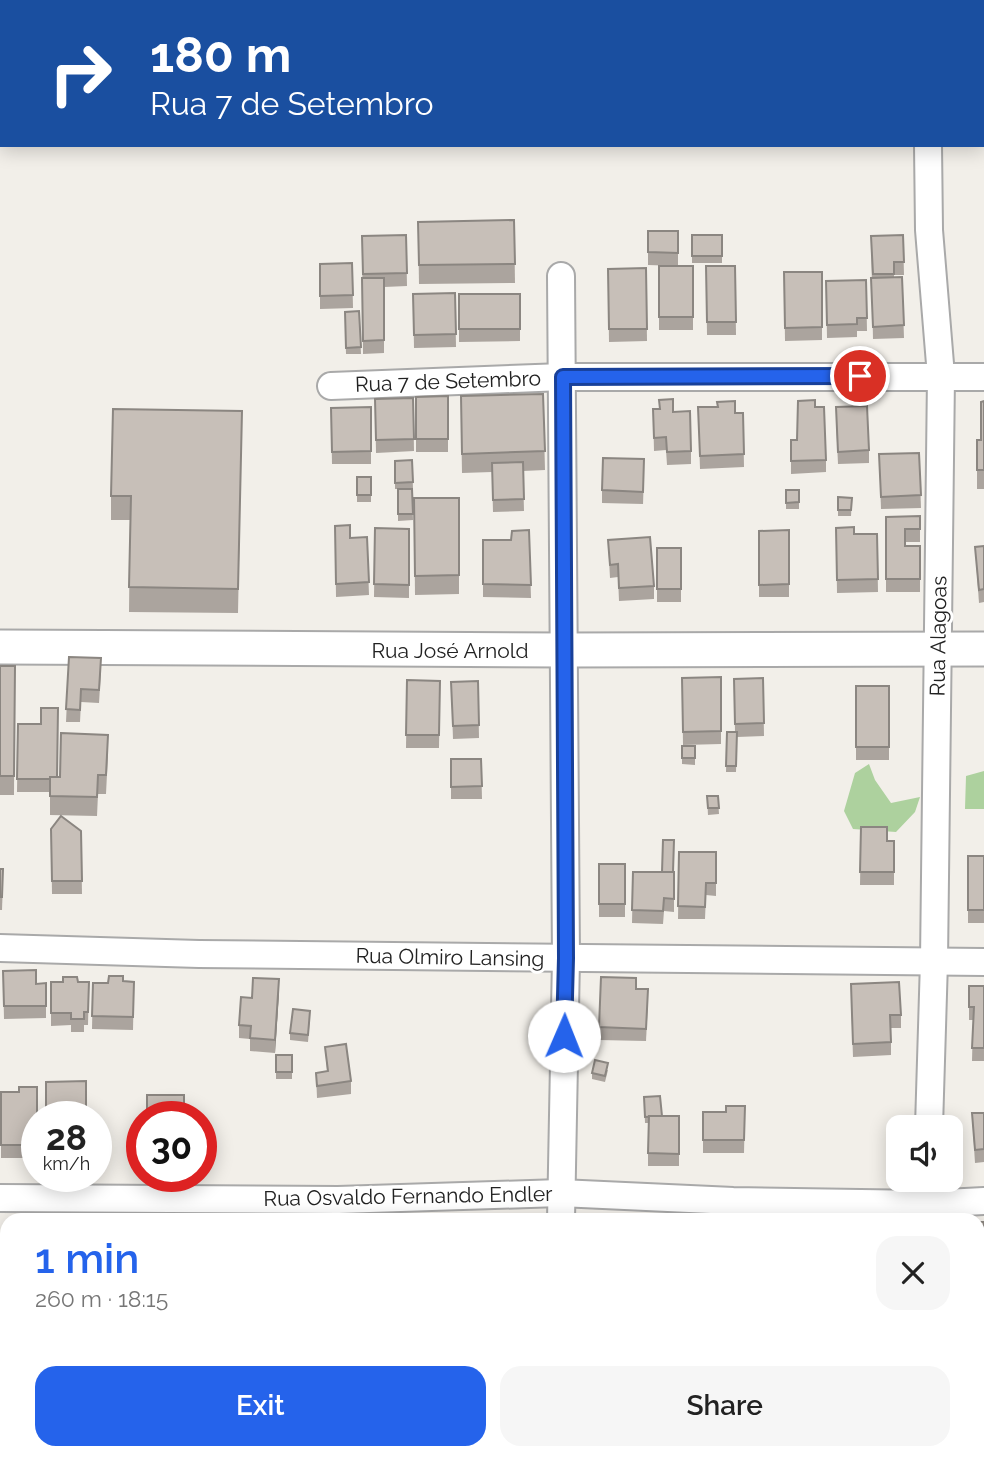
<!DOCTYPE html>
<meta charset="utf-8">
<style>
:root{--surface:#fff;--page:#f6f6f6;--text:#222;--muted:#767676;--accent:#2563eb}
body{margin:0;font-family:Raleway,sans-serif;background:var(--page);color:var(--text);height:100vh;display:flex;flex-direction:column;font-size:26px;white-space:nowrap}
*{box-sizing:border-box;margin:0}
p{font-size:23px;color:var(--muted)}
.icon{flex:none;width:38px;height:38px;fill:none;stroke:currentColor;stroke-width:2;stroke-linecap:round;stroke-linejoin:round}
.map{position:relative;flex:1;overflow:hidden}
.panel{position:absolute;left:0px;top:1213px;width:985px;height:247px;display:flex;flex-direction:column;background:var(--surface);border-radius:21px 21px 0 0;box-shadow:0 4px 18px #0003}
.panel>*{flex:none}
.banner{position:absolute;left:0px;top:0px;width:985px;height:147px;box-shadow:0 4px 18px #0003;background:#1a4fa0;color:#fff;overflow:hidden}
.controls{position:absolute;left:886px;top:1115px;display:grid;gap:14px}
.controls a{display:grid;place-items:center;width:77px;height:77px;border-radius:14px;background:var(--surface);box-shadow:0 4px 18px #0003;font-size:35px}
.speed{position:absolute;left:21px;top:1101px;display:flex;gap:14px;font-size:35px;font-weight:700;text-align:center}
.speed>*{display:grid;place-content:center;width:91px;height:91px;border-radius:50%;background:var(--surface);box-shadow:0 4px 18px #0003;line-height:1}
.speed small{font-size:18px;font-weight:400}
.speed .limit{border:10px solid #d22;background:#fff;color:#111}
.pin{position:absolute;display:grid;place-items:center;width:60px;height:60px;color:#fff;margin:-30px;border:4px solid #fff;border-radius:50%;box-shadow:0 2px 7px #0007}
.me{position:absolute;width:77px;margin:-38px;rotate:1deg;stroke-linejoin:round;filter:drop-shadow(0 0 5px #0008)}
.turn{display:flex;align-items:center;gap:24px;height:147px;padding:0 35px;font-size:32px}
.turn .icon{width:91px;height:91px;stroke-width:2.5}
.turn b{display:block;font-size:49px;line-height:60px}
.round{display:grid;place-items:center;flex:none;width:74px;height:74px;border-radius:21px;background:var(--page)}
.summary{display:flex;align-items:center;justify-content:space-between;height:119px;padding:0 35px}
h1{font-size:42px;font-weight:600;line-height:52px;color:var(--accent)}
.primary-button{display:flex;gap:14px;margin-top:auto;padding:14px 35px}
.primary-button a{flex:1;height:80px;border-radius:21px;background:var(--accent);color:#fff;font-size:28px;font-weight:600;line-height:80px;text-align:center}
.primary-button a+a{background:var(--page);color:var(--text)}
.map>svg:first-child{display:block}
.forest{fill:#add19e}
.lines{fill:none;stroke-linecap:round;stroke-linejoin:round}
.minor-casing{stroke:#a9a9a9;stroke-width:30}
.tertiary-casing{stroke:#a9a9a9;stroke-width:37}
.minor{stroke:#fff;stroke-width:26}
.tertiary{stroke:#fff;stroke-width:33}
.wall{fill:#aba49e}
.shaded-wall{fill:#8b8681}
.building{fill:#c7bfb8;stroke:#8b8681;stroke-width:2}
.route-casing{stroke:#184099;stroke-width:18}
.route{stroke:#2563eb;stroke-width:12}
.labels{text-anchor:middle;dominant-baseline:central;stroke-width:6;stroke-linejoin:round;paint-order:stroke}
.street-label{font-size:21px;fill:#222;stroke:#fff}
</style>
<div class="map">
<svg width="984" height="1459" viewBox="0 0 984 1459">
<rect width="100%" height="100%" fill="#f2efe9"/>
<g class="forest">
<path d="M869,764L875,780L891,803L920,797L915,812L896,832L853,829L844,811L855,773Z"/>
<path d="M984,771V809H965L966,776Z"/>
</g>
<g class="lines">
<g class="minor-casing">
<g id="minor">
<path d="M925,0V2"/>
<path d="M928,145L929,230L941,376L934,961L929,1127"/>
<path d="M331,386L563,377H984"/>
<path d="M0,948L199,954L984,962"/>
<path d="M0,1198L338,1200L560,1193L733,1201L926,1204L984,1201"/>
<path d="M561,1220L566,958L561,276"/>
<path d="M926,1452V1459"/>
</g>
</g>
<g class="tertiary-casing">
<path id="tertiary" d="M0,647L564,650L984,649"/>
</g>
<use href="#minor" class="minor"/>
<use href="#tertiary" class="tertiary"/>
</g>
<g class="wall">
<path d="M514,220L515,283L419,284L418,222Z"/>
<path d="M648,231H678V266L648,265Z"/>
<path d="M406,235L407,286L384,287V353L363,354L362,236Z"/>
<rect x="692" y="235" width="30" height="28"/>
<path d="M903,235L904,275H894V277H902L904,338L873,339L871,236Z"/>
<path d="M352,263L353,308L320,309V264Z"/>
<rect x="659" y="266" width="34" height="64"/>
<path d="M706,266H735L736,335H707Z"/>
<path d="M646,268L647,341L609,342L608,269Z"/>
<path d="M784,272H822V340L785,341Z"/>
<path d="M866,280L867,331H857V337L827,338L826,281Z"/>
<path d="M455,293L456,347L414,348L413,294Z"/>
<path d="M459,294H520V341L459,342Z"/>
<path d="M359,311L361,354H346L345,312Z"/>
<path d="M543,394L545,470L523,471L524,511L493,512L492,472L462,473L461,415Z"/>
<path d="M448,396V452H416V397Z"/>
<path d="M413,398L414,451L376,453L375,399Z"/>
<path d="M659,400L673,412L691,451V464L667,465L666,450L654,451L653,409H659Z"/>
<path d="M984,401V489H977V440H981Z"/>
<path d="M371,407V464H332L331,408Z"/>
<path d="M698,407L735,413H743L744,467L700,469Z"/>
<path d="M815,407L826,460V472L791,474V440H797Z"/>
<path d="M242,411L238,613L129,612L130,520H111V496Z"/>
<path d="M836,420L869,450V463L838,464Z"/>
<path d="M919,453L921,508L881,509L879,454Z"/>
<path d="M412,460L413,489H395V461Z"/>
<path d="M644,472L643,504L602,503V490Z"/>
<rect x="357" y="477" width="14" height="25"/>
<path d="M398,489H412L413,520L398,521Z"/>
<rect x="786" y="490" width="13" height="19"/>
<path d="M838,497L852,498L851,516H838Z"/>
<path d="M414,498H459V594L415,595Z"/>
<path d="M920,516V542H905V546H920V592H886V517Z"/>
<path d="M335,526L350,538L367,537L369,595L336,597Z"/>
<path d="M375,528L409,529V598L374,597Z"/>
<path d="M836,528L854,534H877L878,592L837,593Z"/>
<path d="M529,530L531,598L483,597V540H511Z"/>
<path d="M789,530V597H759V531Z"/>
<path d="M608,540L654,586V599L619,601L618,577L610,578Z"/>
<path d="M984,546V602L979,603L975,547Z"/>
<rect x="657" y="548" width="24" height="54"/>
<path d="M69,657L101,671L99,703L81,702L80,722H66Z"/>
<path d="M0,666H15L14,795H0Z"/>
<path d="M721,677V744L683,745L682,678Z"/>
<path d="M763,678L764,736L737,737L736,772H726L727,732H735L734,679Z"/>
<path d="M407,680L440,681L439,748H406Z"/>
<path d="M478,681L479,738L453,739L451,682Z"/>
<rect x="856" y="686" width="33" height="74"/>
<path d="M18,724L58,777H60L108,754L106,794H98L97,816L50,815V792H17Z"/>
<path d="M682,746H695V765L682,764Z"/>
<path d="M451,759H481L482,799H451Z"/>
<path d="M707,796H718L719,814L708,815Z"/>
<path d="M861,827L887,841H894V885H860Z"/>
<path d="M51,829L81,831L82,894H52Z"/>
<path d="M679,852H716V896L706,895L705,919H678Z"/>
<rect x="968" y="856" width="16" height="67"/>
<rect x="599" y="864" width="26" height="53"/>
<path d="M0,869L3,882L2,910H0Z"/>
<path d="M633,872H674V912L664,911L663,924L632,923Z"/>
<path d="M3,971L36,984L46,983V1018L4,1019Z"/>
<path d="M123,981L134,982L133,1030L92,1029L93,983Z"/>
<path d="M51,982H89L88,1025H84V1032H71V1025L51,1026Z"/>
<path d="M969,986H984V1061H972L973,1020H969Z"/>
<path d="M636,989L648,1002L646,1041L599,1040V1027Z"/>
<path d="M279,992L275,1053L250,1051V1039L239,1038V1025L252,998Z"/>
<path d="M851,997L901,1015V1028H891V1055L853,1057Z"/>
<path d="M310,1017L308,1042L290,1040V1033Z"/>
<path d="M325,1047L351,1081V1094L317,1098L316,1073L327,1071Z"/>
<rect x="276" y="1055" width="16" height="24"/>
<path d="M608,1070L605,1082L592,1079V1073Z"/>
<path d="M86,1081V1116H46Z"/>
<path d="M37,1087V1158H1V1092H19Z"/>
<path d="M644,1097L662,1116H679V1166H648V1123H645Z"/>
<path d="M745,1106L744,1153H703V1112H726Z"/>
<path d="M972,1113H984V1162L975,1163Z"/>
<rect x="978" y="1222" width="6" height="143"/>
</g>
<path class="shaded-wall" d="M279,979V992L275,1053V1040Z"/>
<g class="building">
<path d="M514,220L515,264L419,265L418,222Z"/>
<path d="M648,231H678V253L648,252Z"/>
<path d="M406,235L407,273L363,274L362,236Z"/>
<rect x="692" y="235" width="30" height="21"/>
<path d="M903,235L904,262H894V274H873L871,236Z"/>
<path d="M352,263L353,295L320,296V264Z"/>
<rect x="659" y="266" width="34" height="51"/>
<path d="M706,266H735L736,322H707Z"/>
<path d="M646,268L647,329H609L608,269Z"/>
<path d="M784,272H822V327L785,328Z"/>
<path d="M902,277L904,325L873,327L871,278Z"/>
<path d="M362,278H384V340L363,341Z"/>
<path d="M866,280L867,318H857V324L827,325L826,281Z"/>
<path d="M455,293L456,334L414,335L413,294Z"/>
<rect x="459" y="294" width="61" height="35"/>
<path d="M359,311L361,347L346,348L345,312Z"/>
<path d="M543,394L545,451L462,454L461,396Z"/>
<path d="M448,396V439H416V397Z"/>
<path d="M413,398L414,439L376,440L375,399Z"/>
<path d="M673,399V412L690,411L691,451L667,452L666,437L654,438L653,409H660L659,400Z"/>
<path d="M815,400V407H824L826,460L791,461V440H797L798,401Z"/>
<path d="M735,401V413H743L744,454L700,456L698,407H718L717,402Z"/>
<path d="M984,401V470H977V440H981V402Z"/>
<path d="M867,406L869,450L838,452L836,407Z"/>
<path d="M371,407V451L332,452L331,408Z"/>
<path d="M113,409L242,411L238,589L129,587L131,496H111Z"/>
<path d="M919,453L921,495L881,497L879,454Z"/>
<path d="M603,458L644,459L643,492L602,490Z"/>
<path d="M412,460L413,482L395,483V461Z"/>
<path d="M523,462L524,499L493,500L492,463Z"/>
<rect x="357" y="477" width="14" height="18"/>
<path d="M398,489H412L413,514H398Z"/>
<path d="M786,490H799V502L786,503Z"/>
<path d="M838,497L852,498L851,510H838Z"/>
<path d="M414,498H459V575L415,576Z"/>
<path d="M920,516V529H905V546H920V579H886V517Z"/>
<path d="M350,525V538L367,537L369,582L336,584L335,526Z"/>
<path d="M854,527V534H877L878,579L837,580L836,528Z"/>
<path d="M375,528L409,529V585L374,584Z"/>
<path d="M529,530L531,585L483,584V540H511L512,531Z"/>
<path d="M789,530V584L759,585V531Z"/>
<path d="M650,537L654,586L619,588L618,564L610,565L608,540Z"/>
<path d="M984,546V589L979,590L975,547Z"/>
<rect x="657" y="548" width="24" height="41"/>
<path d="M69,657L101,658L99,690L81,689L80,710L66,709Z"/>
<path d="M0,666H15L14,776H0Z"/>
<path d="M721,677V731L683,732L682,678Z"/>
<path d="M763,678L764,723L735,724L734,679Z"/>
<path d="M407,680L440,681L439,735H406Z"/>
<path d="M478,681L479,725L453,726L451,682Z"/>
<rect x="856" y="686" width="33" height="61"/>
<path d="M41,708H58L57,777H50V779H17L18,724H41Z"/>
<path d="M727,732H737L736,766H726Z"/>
<path d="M61,733L108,735L106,775H98L97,797L50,796V777H60Z"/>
<rect x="682" y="746" width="13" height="12"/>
<path d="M451,759H481L482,786L451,787Z"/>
<path d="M707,796H718L719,808H708Z"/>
<path d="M61,816L81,831L82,881H52L51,829Z"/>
<path d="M861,827H887V841H894V872H860Z"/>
<path d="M663,840H674L673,872H662Z"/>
<path d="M679,852H716V883H706L705,907L678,906Z"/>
<rect x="968" y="856" width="16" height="54"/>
<rect x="599" y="864" width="26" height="40"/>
<path d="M0,869H3L2,897H0Z"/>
<path d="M633,872H674V899L664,898L663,911L632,910Z"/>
<path d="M36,970V984L46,983V1006H4L3,971Z"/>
<path d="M109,976H123V981L134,982L133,1017L92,1016L93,983H108Z"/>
<path d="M63,977H77L78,982H89L88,1012H84V1019H71V1013H51V982H63Z"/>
<path d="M601,977L636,978V989H648L646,1029L599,1027Z"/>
<path d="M253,978L279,979L275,1040L250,1038L251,1026L239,1025L241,997L252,998Z"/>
<path d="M899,982L901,1015H890L891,1042L853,1044L851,984Z"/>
<path d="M969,986H984V1048H972L974,1007H969Z"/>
<path d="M293,1009L310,1011L308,1035L290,1033Z"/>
<path d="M346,1044L351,1081L317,1086L316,1073L328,1071L325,1047Z"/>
<rect x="276" y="1055" width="16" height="17"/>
<path d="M595,1060L608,1063L605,1076L592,1073Z"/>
<path d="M86,1081V1108H78V1116H46V1082Z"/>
<path d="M19,1087H37V1145H1V1092H19Z"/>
<rect x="147" y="1095" width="37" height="21"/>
<path d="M660,1096L662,1116L645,1117L644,1097Z"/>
<path d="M726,1106H745L744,1140H703V1112H726Z"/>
<path d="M972,1113H984V1149L975,1150Z"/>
<path d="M649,1116H679V1154L648,1153Z"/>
<rect x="978" y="1222" width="6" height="85"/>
<rect x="978" y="1315" width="6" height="37"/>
<rect x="0" y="1421" width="7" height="16"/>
<path d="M0,1437H7V1452H23V1459H0Z"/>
<rect x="137" y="1458" width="30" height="1"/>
</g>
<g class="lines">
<g class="route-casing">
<path id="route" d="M564,1036L566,958L563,377L860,376"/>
</g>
<use href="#route" class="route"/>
</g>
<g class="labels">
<g class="street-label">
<text transform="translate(448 381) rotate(-2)">Rua 7 de Setembro</text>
<text transform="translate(938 636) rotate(-89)">Rua Alagoas</text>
<text x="450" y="650">Rua José Arnold</text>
<text transform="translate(450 957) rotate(1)">Rua Olmiro Lansing</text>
<text transform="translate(408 1196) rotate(-1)">Rua Osvaldo Fernando Endler</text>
</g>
</g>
</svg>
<div class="controls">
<a><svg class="icon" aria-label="sound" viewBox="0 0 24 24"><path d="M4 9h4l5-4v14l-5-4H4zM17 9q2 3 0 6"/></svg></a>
</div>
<div class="speed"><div>28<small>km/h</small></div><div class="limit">30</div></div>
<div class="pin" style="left:860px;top:376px;background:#d93025"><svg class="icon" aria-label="arrive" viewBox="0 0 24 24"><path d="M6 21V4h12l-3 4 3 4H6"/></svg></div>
<svg class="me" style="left:564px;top:1036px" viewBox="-20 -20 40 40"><circle r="19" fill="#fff"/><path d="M0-13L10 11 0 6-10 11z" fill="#2563eb"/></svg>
<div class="banner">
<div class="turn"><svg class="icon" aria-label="right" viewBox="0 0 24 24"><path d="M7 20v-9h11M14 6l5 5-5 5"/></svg><div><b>180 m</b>Rua 7 de Setembro</div></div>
</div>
<section class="panel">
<div class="summary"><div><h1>1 min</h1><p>260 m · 18:15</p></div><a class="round"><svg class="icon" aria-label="close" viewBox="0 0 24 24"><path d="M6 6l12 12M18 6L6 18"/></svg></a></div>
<div class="primary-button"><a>Exit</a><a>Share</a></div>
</section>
</div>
